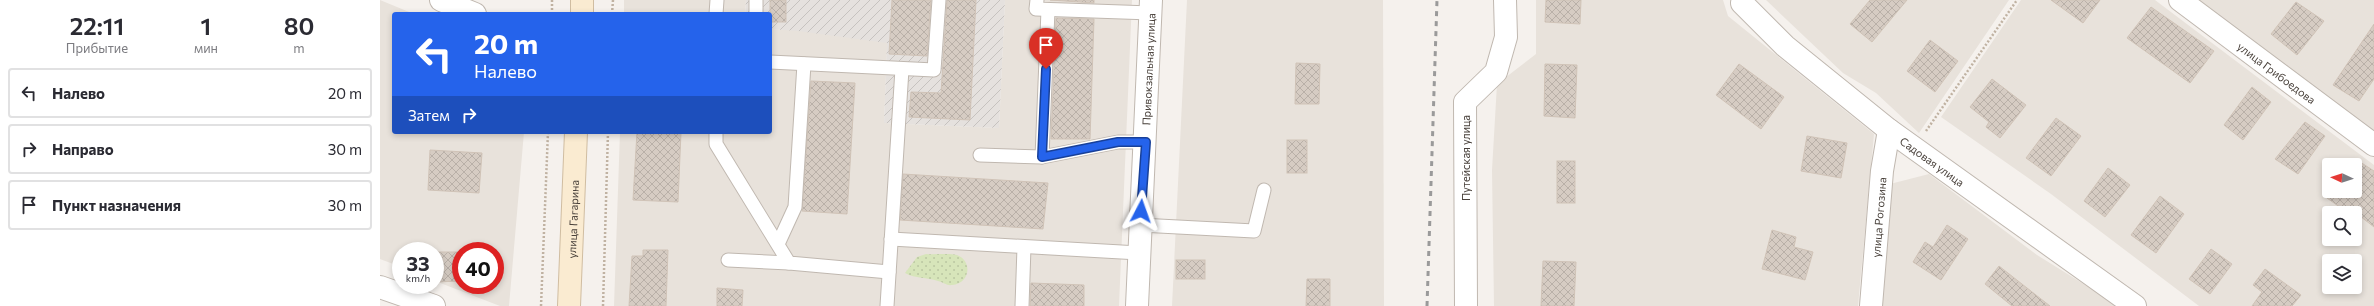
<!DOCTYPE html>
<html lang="ru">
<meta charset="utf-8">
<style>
:root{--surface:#fff;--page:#f2f2f3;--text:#2b2b33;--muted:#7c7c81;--line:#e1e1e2}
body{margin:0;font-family:Commissioner,sans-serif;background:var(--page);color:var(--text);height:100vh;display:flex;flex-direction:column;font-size:15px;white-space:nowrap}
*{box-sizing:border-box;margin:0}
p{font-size:13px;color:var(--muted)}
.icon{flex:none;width:22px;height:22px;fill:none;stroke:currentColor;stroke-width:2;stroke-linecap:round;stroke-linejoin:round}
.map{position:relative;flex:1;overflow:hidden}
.panel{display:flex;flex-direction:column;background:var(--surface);width:380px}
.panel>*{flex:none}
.guide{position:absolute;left:12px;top:12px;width:380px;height:122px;border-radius:4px;box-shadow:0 2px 6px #0003;background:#2563eb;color:#fff;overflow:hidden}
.needle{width:26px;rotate:274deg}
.controls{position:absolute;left:1942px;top:158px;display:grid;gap:8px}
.controls a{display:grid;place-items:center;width:40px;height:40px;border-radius:4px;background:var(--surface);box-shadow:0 2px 6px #0003;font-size:20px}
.speed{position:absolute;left:12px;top:242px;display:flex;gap:8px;font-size:20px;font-weight:700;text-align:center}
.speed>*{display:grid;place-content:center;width:52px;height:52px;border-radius:50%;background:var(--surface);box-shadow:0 2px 6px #0003;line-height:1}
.speed small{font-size:10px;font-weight:400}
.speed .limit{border:6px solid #d22;background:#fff;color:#111}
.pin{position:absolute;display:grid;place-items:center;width:34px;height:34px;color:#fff;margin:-41px -17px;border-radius:50% 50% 50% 0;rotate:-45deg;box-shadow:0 0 4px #0007}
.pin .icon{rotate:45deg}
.me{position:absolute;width:44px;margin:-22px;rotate:4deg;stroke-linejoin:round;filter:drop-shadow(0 0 3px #0008)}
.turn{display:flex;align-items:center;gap:14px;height:84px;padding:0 16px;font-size:18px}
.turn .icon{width:52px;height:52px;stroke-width:2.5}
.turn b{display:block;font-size:28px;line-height:34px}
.then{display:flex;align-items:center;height:38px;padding:0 16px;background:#0003;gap:8px;font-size:15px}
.eta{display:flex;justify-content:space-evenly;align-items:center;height:68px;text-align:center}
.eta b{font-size:24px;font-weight:600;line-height:28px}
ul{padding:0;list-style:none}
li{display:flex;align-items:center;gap:12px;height:50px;margin:0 8px 6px;padding:0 8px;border:2px solid var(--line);border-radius:4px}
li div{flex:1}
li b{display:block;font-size:15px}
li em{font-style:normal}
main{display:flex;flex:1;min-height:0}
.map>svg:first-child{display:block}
.residential{fill:#e8e2db;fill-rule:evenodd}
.industrial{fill:url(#industrial-furrows)}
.grass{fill:url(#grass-dots)}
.building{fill:url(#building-cross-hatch);stroke:#d0c3b7}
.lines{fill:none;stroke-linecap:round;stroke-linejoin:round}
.service-casing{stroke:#c0b8b0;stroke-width:15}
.minor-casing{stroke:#c0b8b0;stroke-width:24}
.tertiary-casing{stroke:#c0b8b0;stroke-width:24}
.secondary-casing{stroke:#d0bda1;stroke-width:24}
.path{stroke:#c0b2a2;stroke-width:2.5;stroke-dasharray:2 2;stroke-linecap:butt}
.service{stroke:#fff;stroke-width:13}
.minor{stroke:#fff;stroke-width:22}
.tertiary{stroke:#fff;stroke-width:22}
.secondary{stroke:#faebd1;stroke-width:22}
.rail{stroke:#9a9a9a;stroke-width:3;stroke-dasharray:5 5;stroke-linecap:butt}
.route-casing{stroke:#184099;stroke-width:10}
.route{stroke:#2563eb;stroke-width:7}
.labels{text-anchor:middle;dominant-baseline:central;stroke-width:3.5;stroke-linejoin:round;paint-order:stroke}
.street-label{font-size:11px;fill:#49413b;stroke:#fff}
</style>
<main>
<section class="panel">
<div class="eta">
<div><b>22:11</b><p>Прибытие</p></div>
<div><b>1</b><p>мин</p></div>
<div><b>80</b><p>m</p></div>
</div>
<ul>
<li><svg class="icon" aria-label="left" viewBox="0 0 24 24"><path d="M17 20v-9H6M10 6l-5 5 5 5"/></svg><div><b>Налево</b></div><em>20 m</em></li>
<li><svg class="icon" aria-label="right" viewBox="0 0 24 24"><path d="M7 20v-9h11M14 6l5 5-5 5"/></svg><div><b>Направо</b></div><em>30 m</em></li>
<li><svg class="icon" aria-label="arrive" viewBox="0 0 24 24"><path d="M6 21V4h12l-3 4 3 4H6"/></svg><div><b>Пункт назначения</b></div><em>30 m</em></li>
</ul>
</section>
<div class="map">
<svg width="1994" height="306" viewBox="0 0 1994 306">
<defs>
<pattern id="industrial-furrows" width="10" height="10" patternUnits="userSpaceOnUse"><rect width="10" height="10" fill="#e5e1de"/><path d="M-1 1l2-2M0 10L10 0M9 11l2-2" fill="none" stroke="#c6c2bf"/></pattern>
<pattern id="grass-dots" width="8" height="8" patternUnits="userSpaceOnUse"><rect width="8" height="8" fill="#d7e5ba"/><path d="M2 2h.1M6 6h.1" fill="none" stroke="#bac6a1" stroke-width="1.8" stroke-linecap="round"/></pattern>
<pattern id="building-cross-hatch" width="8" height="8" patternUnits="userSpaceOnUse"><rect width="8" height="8" fill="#d6ccc3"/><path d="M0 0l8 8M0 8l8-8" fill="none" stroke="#b9b0a8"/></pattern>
</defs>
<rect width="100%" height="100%" fill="#f5f1ed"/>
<g class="residential">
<path d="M0,0L34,14H14V132H144L129,306H120L55,281V251H21V267L0,259ZM81,251H115V285H81Z"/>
<path d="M244,0H366L365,14H244Z"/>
<path d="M509,0L504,123L619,128L625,0H752L739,306H234L240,132H390V29L418,30Z"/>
<path d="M807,0H1003L1004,306H792Z"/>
<path d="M1156,0H1343L1348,16L1494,134L1478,306H1114L1112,170L1117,84L1156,54Z"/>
<path d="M1386,0H1629L1539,133L1496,93L1463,73Z"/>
<path d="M1641,0H1775L1994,165V306H1819L1671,194L1561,117ZM1949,165H1975V191H1949ZM1949,213H1975V239H1949ZM1949,261H1975V287H1949Z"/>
<path d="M1816,0H1994V133Z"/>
<path d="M1549,174L1657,255L1739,306H1502L1510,184Z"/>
</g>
<path class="industrial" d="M366,0H625L619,128L504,123L507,43L418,31L390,29V14H365Z"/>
<path class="grass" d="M546,254C555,255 569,253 577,255C593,261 590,284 572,285C567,286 563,282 558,281C546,277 536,279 525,273L537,257Z"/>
<g class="building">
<rect x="390" y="0" width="16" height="22"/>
<path d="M512,0H551L547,56L509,54Z"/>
<path d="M567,0H596L590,120L529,117L531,92L561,93Z"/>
<path d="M670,0H714V3Z"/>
<path d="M1166,0H1201L1200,24L1165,22Z"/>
<path d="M1490,0H1527L1492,42L1470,24Z"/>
<path d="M1671,0H1720L1703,23Z"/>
<path d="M1916,2L1944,21L1917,55L1891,34Z"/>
<path d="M1771,7L1834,51L1810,83L1747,38Z"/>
<path d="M676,18L714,19L710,139H671Z"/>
<path d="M1994,24V79L1979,101L1953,85Z"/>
<path d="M1550,40L1578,61L1555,92L1527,71Z"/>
<path d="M916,63L940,64L939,104H915Z"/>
<path d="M1165,64L1197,65L1195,118L1164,116Z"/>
<path d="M1359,64L1404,97L1381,129L1336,95Z"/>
<path d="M1612,79L1646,105L1620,138L1606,127L1609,122L1590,107Z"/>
<path d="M431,81L475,83L467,214L422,211Z"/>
<path d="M1872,87L1891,102L1863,140L1844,125Z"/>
<path d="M1676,118L1701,136L1671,176L1646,158Z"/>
<path d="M1925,122L1945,136L1918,174L1895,159Z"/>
<path d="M257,132H301L298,202L253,200Z"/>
<path d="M1427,136L1467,143L1461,178L1421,171Z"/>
<rect x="907" y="140" width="20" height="33"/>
<path d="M50,150L102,153L99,193L48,190Z"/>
<path d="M1977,160L1994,171V227L1971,209L1968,213L1947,198L1952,191H1975V165H1973Z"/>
<rect x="1177" y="161" width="18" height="42"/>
<path d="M1728,168L1750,185L1725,217L1704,201Z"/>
<path d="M523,174L668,183L663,229L520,220Z"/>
<path d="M1780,196L1804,214L1776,253L1751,235Z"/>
<path d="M1567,225L1588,239L1561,280L1533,262L1545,242L1553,247Z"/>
<path d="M1392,230L1416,237L1414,247L1433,252L1425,280L1382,269Z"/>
<path d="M1831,249L1852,264L1830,294L1809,279Z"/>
<path d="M263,250H288L286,306H249L252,256H263Z"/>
<path d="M55,252H81V281L55,282Z"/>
<rect x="796" y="260" width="29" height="19"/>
<path d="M1163,261L1196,262L1194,306H1161Z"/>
<path d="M1619,266L1670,306H1632L1605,284Z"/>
<path d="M1885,269L1921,295L1912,306H1872L1882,292L1873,285Z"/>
<path d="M927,279H950V306H926Z"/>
<path d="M651,283L704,285V306H650Z"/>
<path d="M337,288L363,290L362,306H337Z"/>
</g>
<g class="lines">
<g class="service-casing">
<g id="service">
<path d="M657,0L656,9L771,13"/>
<path d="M668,10L662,157L738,142H765"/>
<path d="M336,14L337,0"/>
<path d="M376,14V0"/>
<path d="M390,62L554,70L559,0"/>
<path d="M336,132V144L409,263L509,272"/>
<path d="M600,155L662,157"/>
<path d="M760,225L874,231L884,190"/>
<path d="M511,239L759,253"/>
<path d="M398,244L415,207L424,64"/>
<path d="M348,260L409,263"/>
<path d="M507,306L522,69"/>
<path d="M642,306L644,247"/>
</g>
</g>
<g class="minor-casing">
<g id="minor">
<path id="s1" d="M1800,0L1994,145"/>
<path id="s2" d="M1362,3L1405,46L1509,130L1755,306"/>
<path d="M0,287L54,306"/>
<path d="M1086,306L1085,102L1116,72L1126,37L1125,0"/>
<path id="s3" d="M1491,306L1502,171L1509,130"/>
</g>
</g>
<g class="tertiary-casing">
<g id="tertiary">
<path d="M61,0L95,14"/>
<path id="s4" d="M757,306L771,0"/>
</g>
</g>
<g class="secondary-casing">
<g id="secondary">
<path d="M202,14V0"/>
<path id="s5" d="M189,306L196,132"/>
</g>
</g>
<g class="path">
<path d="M172,14V0"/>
<path d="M232,14L233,0"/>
<path d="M1546,131L1637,0"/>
<path d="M161,306L168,132"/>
<path d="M223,306L228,132"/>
</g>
<use href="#service" class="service"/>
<use href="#minor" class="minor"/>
<use href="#tertiary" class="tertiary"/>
<use href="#secondary" class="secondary"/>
<path class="rail" d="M1047,306L1057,0"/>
</g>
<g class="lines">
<g class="route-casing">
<path id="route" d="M666,69L662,157L738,142H766L761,211"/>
</g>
<use href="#route" class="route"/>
</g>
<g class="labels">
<g class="street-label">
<text stroke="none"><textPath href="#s4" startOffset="237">Привокзальная улица</textPath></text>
<text stroke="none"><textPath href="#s1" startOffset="121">улица Грибоедова</textPath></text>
<text transform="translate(1085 158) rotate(-90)">Путейская улица</text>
<text stroke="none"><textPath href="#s2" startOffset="248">Садовая улица</textPath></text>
<text stroke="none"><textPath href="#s3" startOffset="89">улица Рогозина</textPath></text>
<text stroke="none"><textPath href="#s5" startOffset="87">улица Гагарина</textPath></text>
</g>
</g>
</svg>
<div class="controls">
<a><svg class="needle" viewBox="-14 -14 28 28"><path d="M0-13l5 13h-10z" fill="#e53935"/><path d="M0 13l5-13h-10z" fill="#7c7c81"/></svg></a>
<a><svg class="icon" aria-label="search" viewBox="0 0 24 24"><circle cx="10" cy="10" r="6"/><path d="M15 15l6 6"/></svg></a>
<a><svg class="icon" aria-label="layers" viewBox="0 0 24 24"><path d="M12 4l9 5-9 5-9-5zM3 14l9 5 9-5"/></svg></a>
</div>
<div class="speed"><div>33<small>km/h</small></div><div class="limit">40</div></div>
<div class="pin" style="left:666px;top:69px;background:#d93025"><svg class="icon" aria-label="arrive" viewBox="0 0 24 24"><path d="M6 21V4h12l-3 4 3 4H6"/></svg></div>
<svg class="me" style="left:761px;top:211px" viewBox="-20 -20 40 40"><path d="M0-17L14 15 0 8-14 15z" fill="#2563eb" stroke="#fff" stroke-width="4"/></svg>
<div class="guide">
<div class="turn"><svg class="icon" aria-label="left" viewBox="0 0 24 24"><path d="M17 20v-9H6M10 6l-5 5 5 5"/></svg><div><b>20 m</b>Налево</div></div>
<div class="then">Затем<svg class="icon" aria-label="right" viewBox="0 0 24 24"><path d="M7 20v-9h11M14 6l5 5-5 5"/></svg></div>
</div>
</div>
</main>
